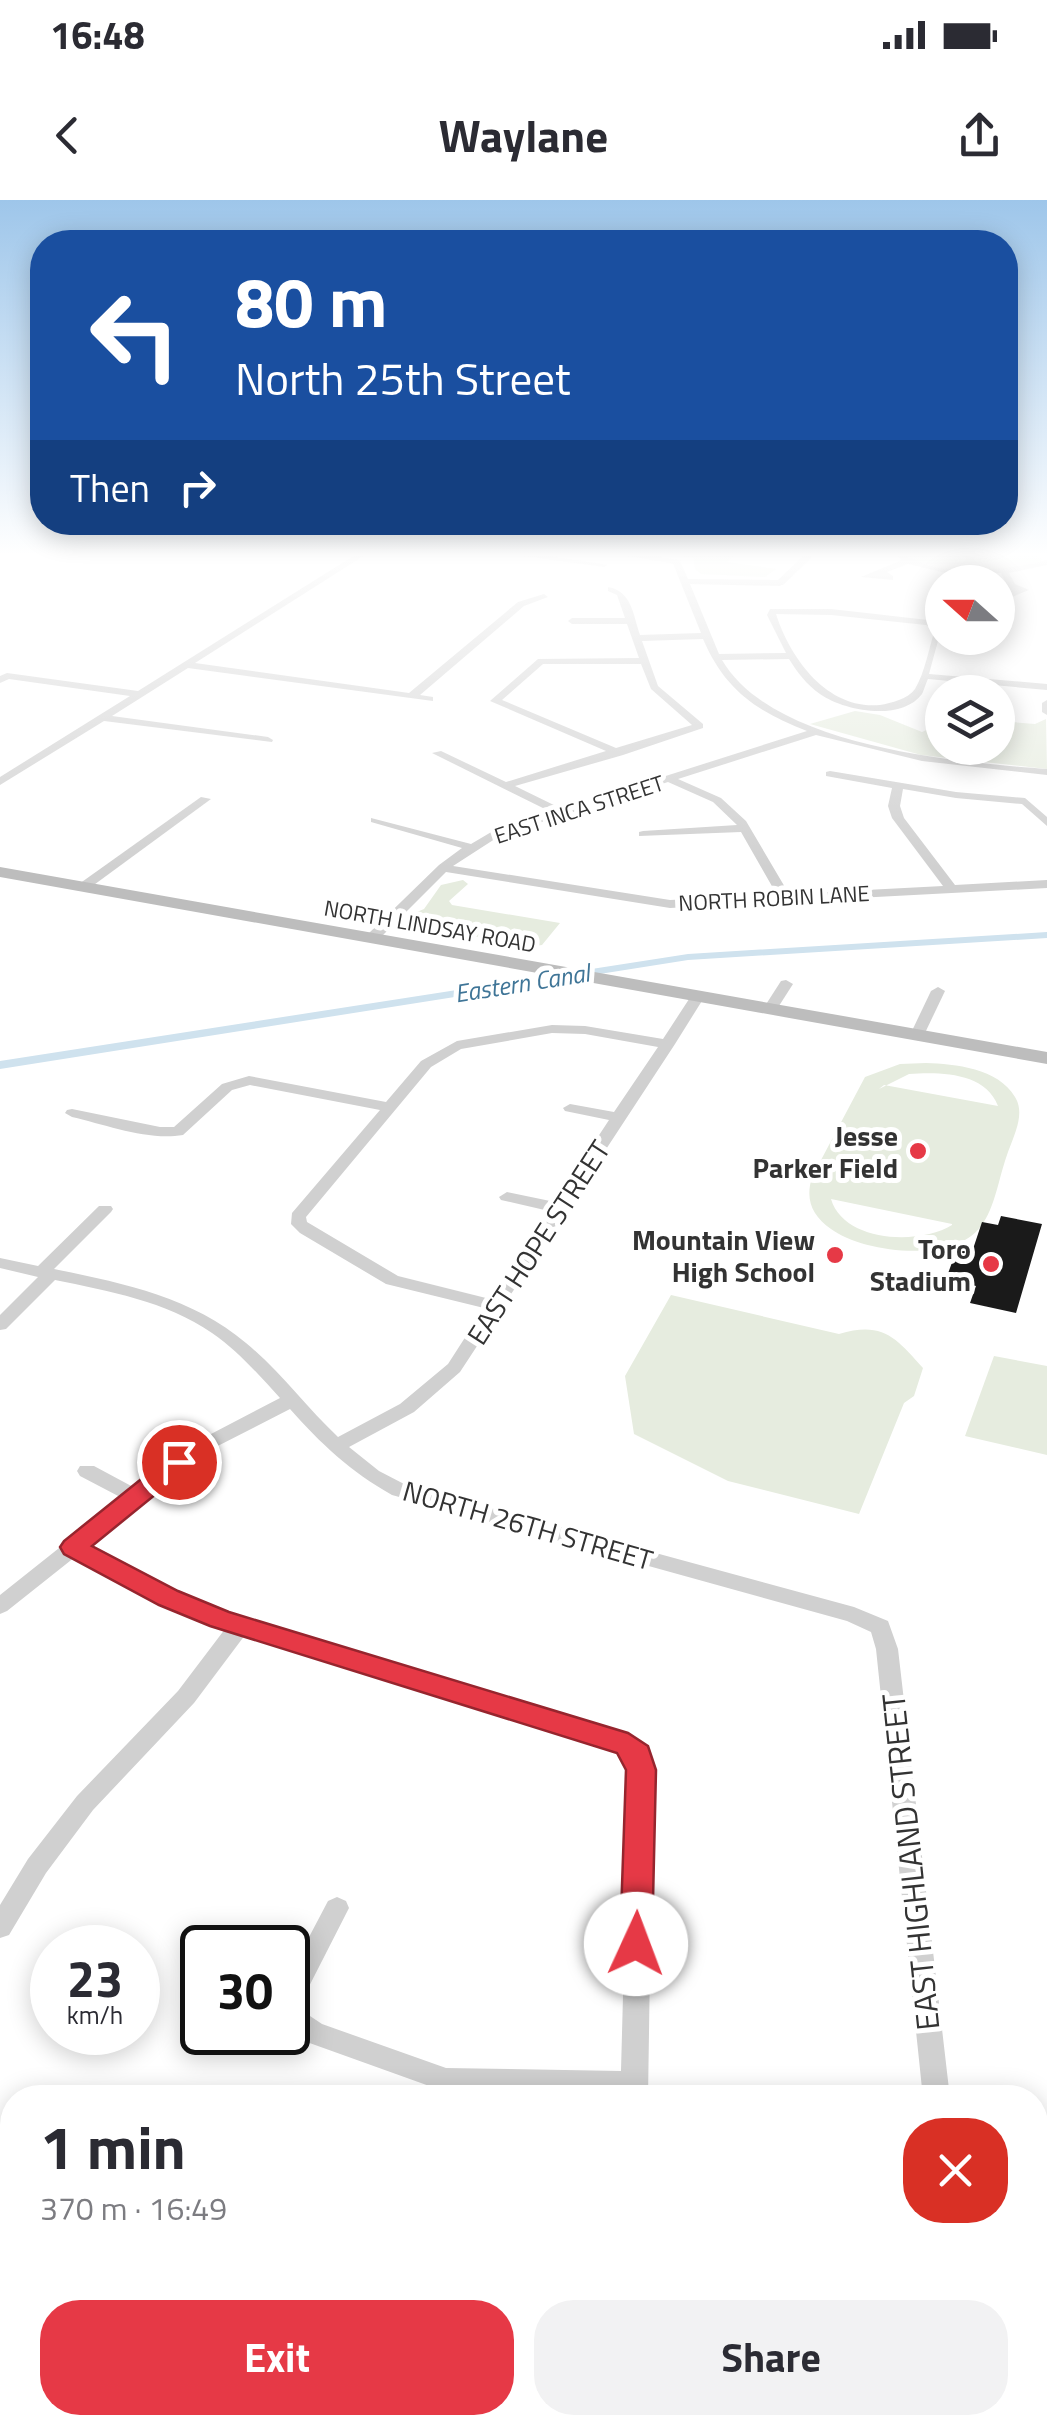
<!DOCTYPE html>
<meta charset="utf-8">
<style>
:root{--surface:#fff;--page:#f2f2f3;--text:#2b2b33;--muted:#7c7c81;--accent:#e63946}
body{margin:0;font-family:"Titillium Web",sans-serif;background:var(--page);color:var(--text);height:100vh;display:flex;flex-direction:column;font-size:38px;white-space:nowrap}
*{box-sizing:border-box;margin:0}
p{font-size:32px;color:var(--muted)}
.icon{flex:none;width:55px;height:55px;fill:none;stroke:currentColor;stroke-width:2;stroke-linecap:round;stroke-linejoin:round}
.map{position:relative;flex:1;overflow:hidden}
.drawer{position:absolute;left:0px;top:1885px;width:1048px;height:350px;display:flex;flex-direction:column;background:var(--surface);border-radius:40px 40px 0 0;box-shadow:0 5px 25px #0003}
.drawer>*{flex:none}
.banner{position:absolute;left:30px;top:30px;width:988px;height:305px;border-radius:40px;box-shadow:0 5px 25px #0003;background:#1a4fa0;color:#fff;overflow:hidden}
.needle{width:65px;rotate:291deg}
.tools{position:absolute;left:925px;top:365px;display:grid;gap:20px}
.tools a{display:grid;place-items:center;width:90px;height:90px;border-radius:50%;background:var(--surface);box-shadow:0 5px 25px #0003;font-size:50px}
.speed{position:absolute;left:30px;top:1725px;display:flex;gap:20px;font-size:50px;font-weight:700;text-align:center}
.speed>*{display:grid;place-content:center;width:130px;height:130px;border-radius:50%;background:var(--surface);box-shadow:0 5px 25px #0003;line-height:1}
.speed small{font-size:25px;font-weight:400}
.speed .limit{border:5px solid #111;border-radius:15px;background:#fff;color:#111}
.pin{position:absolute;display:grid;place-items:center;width:85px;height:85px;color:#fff;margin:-42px;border:5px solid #fff;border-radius:50%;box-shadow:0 2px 10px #0007}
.me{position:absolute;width:110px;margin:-55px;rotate:2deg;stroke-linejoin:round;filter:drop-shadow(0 0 8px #0008)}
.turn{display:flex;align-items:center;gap:35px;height:210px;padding:0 40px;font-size:45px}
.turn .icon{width:130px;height:130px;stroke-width:2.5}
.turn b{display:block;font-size:70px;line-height:85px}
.then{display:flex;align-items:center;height:95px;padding:0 40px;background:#0003;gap:20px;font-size:38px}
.round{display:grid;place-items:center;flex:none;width:105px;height:105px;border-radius:40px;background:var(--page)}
.headline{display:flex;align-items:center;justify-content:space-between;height:170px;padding:0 40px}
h1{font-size:60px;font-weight:700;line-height:75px}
.button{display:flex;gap:20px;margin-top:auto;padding:20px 40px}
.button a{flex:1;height:115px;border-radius:40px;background:var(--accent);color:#fff;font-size:40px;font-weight:700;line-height:115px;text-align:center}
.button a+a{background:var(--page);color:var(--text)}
.status{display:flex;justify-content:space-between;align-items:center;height:70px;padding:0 50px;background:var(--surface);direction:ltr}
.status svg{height:28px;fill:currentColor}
header{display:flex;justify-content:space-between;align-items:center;height:130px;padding:0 40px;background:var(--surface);font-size:45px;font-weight:700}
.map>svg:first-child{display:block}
.green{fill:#e6ecdf;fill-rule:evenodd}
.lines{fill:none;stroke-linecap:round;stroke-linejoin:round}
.canal{fill:#cfe2ee;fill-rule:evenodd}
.building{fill:#1a1a1a}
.minor{fill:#d0d0d0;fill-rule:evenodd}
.tertiary{fill:#d0d0d0;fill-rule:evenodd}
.secondary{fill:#bdbdbd;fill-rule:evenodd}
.route{fill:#e63946;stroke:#96252e;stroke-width:2.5}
.poi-dot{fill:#e63946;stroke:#fff;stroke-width:4}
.labels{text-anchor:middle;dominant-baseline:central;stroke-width:10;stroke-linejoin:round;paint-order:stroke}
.far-street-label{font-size:22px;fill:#333;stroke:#fff}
.far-water-label{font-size:25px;font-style:italic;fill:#3f7597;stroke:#fff}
.poi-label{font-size:28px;font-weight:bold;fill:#333;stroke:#fff;text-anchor:end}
.street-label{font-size:28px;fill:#333;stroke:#fff}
.near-street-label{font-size:32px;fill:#333;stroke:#fff}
</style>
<div class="status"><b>16:48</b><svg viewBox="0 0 49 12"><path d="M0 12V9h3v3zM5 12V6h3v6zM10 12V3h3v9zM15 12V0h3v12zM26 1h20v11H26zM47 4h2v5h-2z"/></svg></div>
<header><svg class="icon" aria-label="back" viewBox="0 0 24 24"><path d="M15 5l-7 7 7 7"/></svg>Waylane<svg class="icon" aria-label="share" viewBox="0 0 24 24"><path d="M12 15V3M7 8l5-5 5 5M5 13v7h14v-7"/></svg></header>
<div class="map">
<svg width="1047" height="2235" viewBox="0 0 1047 2235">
<rect width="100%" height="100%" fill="#fff"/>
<g class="green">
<path d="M674,355H734L728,362L776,369L765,377L701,374L695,369L693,358Z"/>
<path d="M904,355H1038L1043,360C1010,375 935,376 904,355Z"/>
<path d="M855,511L880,515L922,532L942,523V548H998V521L1035,524L1046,519L1047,569L921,555L810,524Z"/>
<path d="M463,680L468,684L449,701L452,705L560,723L542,745L521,748L486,738L438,731L412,714L424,709L441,685Z"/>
<path d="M926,863C955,864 998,868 1015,897C1026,914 1013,937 1007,955C999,977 995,1008 981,1026C954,1064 863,1053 831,1029C812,1015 805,1000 812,977L865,877L900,864ZM909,874C940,872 985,872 998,906L884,885L879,889ZM831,999L952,1024V1025C920,1045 844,1043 831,999Z"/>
<path d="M671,1095L839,1134C883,1121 896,1138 923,1168L914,1196L904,1203L859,1314L728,1281L634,1234L625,1176Z"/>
<path d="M994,1156L1047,1166V1255L965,1236Z"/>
</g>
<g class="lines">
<path class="canal" d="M1047,732V738L688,760L0,869V861L688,754Z"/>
</g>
<path class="building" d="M1001,1016L1042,1024L1016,1113L970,1103L976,1086L946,1079L958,1046L973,1049L982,1022L998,1025Z"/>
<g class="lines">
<g class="minor">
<path d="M355,355H365L195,463L409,493L518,402L544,394L548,397L524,406L420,495L433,497V501L188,468L112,516L268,537L273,540L272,542L104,521L0,585V577L130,496L9,479L0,483V476L7,473L138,491Z"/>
<path d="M516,355H544L608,365L604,367Z"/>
<path d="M896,355C910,355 921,364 934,367C971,374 1011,369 1047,360V365L1009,373L1015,384L1029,390L1012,397L998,393V389L1007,385L1001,373L950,374L908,364L887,372L893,376V380L861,377L902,360Z"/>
<path d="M676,359L680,361L688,379L780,380L784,383L780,386L690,384L719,454L786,453L767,415L770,409H831L928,420L942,426L929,474L1047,484V490L928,479C927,480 923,493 922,494C901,522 844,511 820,494C807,485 797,472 789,459L722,460C773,547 955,562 1047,569V575L922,561L816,535L678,579L721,598L746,621L789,694L943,686L892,618L888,606L892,588L826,576V572L830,571L956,592L1025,598L1047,617V626L1022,604L956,598L903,589L900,606L904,618L955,685L1047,680V688L670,708L446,672L377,741H367V735L439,665L462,648L371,622V618L471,644L493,631L551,612L432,553L441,551L506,582L606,551L490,501L538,459L639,458L627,424H572L568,421L572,418H625L617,395L608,391V387C632,391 633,415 640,435L701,433L672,361ZM776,414L831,415L926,425L935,429C929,448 925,472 915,489C908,499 891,503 880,505C827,510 790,458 776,414ZM703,439C725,490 756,511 807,531L562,609L515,586L623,555L703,528V524L658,486L642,441ZM543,464H641L651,489L692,525L616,548L502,500ZM668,582L713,602L737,625L643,631L639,632V636L741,632L777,695L670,700L453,666L501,635Z"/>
<path d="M1047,500V515L1042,512V503Z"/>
<path d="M201,597L211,599L87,690H79V684Z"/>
<path d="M786,780L793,784L777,809L775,812H765L763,809L781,781Z"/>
<path d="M938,787L945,791L924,835L917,839L912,838L910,835L931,791Z"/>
<path d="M698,792L705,796L675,844L460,1172L414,1212L349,1247L379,1271L406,1285L854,1407L888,1421L898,1449L950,1898H923L876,1449L871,1432L847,1421L392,1295C351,1272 320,1243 290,1209L202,1254L88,1346L176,1393L226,1413L611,1529L642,1544L653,1570L648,1898L446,1892L304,1841L288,1830V1777L328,1701L337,1697L346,1701L349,1708L298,1808L322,1824L446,1868L621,1871L629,1570L625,1556L604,1545L245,1435L194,1503L93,1610L46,1673L9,1735L0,1738V1705L28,1659L77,1596L178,1491L225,1429L162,1403L75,1357L7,1411L0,1414V1395L122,1298L80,1276L77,1271L80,1266H94L135,1288L188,1246L280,1198C259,1175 238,1151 212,1133C166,1101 108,1091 55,1080L6,1129L0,1130V1115L38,1077L0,1068V1058L38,1066L99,1006H111L113,1009L111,1012L54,1069C122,1083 192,1097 246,1143C280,1171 306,1207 338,1237L400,1204L448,1164L484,1108L386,1084L300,1033L291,1024L292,1013L380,910L250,885L232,890L183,935C148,941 107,925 72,917L65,913L67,910L72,909L160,927H174L222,884L249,876L386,902L421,861L457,841L552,825L585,826L663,839L693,793ZM552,833L585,834L658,847L614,912L570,904L563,908L565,911L609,920L555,1002L507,992L499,997L501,1000L549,1011L490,1099L398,1076L307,1022L306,1017L431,867L461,849Z"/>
<path d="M0,2022L12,2027V2056L0,2051Z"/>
<path d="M1035,2132L1047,2139V2182L1035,2176Z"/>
<path d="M676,2222H707L710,2235H678Z"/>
<path d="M873,2222H925L921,2233L917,2235H865Z"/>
</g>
<g class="tertiary">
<path d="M622,355H652L681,361L676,364Z"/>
<path d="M804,355H814L783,385H777V381Z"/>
</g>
<path class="secondary" d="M0,667L1047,852V864L0,677Z"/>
</g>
<linearGradient id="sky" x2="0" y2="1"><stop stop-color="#9ec6ea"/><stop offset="0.53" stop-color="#fff"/><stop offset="1" stop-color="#fff" stop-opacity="0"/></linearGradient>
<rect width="1047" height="668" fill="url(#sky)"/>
<path class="route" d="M179,1254L188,1256L191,1262L188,1268L92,1346L178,1391L229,1412L628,1533L648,1546L656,1570L652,1744L648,1754L636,1758L624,1754L620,1744L626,1570L617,1553L210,1426L159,1405L64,1354L60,1347L64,1341L170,1256Z"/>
<g class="poi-dot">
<circle cx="918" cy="951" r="10"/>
<circle cx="835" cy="1055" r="10"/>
<circle cx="991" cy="1064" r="10"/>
</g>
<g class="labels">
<g class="far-street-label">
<text transform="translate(579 609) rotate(-18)">EAST INCA STREET</text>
<text transform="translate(774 698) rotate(-3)">NORTH ROBIN LANE</text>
<text transform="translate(430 726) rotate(10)">NORTH LINDSAY ROAD</text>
</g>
<g class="far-water-label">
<text transform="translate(522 783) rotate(-9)">Eastern Canal</text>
</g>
<g class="poi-label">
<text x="898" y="935">Jesse<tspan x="898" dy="32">Parker Field</tspan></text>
<text x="815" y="1039">Mountain View<tspan x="815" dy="32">High School</tspan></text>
<text x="971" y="1048">Toro<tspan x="971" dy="32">Stadium</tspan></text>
</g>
<g class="street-label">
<text transform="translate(538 1042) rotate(-57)">EAST HOPE STREET</text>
<text transform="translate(528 1325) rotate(16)">NORTH 26TH STREET</text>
</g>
<g class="near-street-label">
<text transform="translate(910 1662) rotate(-96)">EAST HIGHLAND STREET</text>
</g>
</g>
</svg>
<div class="tools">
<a><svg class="needle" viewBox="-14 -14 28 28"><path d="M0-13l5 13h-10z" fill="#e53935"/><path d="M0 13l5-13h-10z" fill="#7c7c81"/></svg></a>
<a><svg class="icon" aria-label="layers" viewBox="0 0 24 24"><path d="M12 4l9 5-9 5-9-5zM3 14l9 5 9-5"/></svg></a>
</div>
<div class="speed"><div>23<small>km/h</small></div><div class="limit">30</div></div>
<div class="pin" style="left:179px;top:1262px;background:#d93025"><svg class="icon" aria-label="arrive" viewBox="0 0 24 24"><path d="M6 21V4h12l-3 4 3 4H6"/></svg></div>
<svg class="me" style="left:636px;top:1744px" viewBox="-20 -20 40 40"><circle r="19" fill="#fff"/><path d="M0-13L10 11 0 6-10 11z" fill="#e63946"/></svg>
<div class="banner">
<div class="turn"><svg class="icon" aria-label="left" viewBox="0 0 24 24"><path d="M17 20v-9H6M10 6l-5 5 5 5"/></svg><div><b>80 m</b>North 25th Street</div></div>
<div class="then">Then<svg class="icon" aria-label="right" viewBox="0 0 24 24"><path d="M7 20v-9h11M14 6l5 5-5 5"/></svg></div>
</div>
<section class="drawer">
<div class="headline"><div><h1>1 min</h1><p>370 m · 16:49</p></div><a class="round" style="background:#d93025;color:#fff"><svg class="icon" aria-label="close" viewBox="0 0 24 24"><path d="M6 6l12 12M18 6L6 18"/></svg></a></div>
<div class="button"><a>Exit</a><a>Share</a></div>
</section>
</div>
